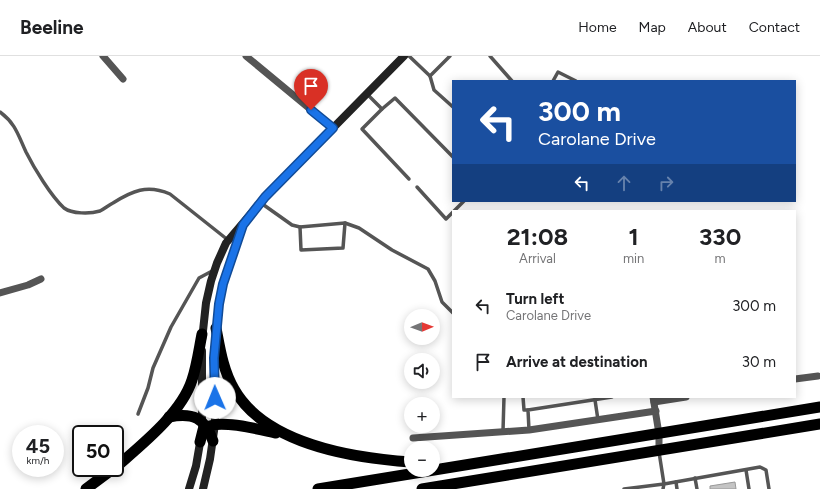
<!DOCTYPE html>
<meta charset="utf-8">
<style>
:root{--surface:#fff;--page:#f2f2f2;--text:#202124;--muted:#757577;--line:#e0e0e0}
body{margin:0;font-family:Figtree,sans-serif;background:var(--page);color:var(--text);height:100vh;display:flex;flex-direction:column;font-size:15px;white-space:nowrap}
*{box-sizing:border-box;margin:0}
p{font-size:13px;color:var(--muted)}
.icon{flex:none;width:22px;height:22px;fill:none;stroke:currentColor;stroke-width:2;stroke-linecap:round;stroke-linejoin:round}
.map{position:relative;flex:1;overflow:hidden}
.sheet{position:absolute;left:452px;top:154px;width:344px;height:188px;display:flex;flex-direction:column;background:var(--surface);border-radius:0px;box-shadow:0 2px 10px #0003}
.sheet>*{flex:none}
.banner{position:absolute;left:452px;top:24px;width:344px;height:122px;border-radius:0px;box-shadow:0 2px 10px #0003;background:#1a4fa0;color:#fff;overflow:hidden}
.needle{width:26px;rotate:89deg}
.tools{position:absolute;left:404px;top:253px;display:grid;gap:8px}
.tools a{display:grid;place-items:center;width:36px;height:36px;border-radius:50%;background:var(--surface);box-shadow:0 2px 10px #0003;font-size:20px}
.speed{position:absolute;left:12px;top:369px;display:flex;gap:8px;font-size:20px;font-weight:700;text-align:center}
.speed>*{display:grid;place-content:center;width:52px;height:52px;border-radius:50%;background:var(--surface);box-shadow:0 2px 10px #0003;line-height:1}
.speed small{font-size:10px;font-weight:400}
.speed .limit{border:2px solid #111;border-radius:6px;background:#fff;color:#111}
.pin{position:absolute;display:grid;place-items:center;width:34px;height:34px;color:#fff;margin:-41px -17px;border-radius:50% 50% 50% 0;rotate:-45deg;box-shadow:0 0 4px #0007}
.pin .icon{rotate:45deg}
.me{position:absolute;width:44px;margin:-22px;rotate:359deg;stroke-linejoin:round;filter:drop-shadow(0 0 3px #0008)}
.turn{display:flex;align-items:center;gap:14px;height:84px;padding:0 20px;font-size:18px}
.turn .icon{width:52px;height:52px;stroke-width:2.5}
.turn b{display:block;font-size:28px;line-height:34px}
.lanes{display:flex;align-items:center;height:38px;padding:0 20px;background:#0003;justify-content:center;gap:20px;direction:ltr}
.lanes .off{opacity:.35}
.eta{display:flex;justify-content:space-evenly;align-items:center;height:68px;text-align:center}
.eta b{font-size:24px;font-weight:700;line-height:28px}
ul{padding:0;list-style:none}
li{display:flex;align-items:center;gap:12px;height:56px;padding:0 20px}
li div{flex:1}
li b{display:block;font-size:15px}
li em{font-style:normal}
header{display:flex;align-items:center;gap:24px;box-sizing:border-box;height:56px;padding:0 20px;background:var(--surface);border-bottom:1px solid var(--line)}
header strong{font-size:19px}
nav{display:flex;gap:22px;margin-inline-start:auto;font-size:14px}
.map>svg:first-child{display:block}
.building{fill:#c4c4c4;stroke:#999}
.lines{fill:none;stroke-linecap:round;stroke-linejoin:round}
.service{stroke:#555;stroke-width:3.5}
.minor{stroke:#555;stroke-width:7}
.secondary{stroke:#222;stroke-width:8}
.trunk{stroke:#000;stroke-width:11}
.route-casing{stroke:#114b97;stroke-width:10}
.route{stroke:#1a73e8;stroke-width:7}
</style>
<header>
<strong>Beeline</strong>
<nav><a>Home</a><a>Map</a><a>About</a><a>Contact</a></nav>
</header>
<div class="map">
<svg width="820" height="433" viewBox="0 0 820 433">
<rect width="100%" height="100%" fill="#fff"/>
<path class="building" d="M735,426L736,433H710V430Z"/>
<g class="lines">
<g class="service">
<path d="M409,0L430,20L450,0"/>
<path d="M490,0L512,25"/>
<path d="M430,20L434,34L453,51"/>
<path d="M553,25L558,16L576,25"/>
<path d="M367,38L382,53L395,42L453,101"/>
<path d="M382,53L362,73L409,123"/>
<path d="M0,56C16,68 18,79 26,96C34,112 51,140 64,152C72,158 90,158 100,155C104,153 109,149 113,147C132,135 147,128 170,138L228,184"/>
<path d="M417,131L446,163L453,156"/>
<path d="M261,147L292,169L300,171L345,167L359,172L392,194L428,213L435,225L442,246L453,257"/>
<path d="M454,155L464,145"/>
<path d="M300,171L301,194L343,192L345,167"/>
<path d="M523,341L524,354H528"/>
<path d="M595,344L598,364"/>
<path d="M138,358L148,332L153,312L171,271L199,222L214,214"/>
<path d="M529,374L528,354L612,341"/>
<path d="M503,375L504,341"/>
<path d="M746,414L749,433"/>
<path d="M695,422L697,433"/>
<path d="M676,426L677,433"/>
<path d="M624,433L664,428L659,396"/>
<path d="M663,433L664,428L760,411L766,414L769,433"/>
</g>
<g class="minor">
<path d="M103,0L123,23"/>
<path d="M246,0L333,72"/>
<path d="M0,237L28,229L41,223"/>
<path d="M795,323L818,320"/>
<path d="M653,341L659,378V395"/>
<path d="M654,346L686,341"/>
<path d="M413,382L529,374L656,355"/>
</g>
<g class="secondary">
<path d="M202,284L206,247L211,225L217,207L226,187L265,141L404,0"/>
<path d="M202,370V295"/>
<path d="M189,433L196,410L201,381"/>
<path d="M203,433L210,403L215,368L214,302L219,248L223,228L242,171"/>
</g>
<g class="trunk">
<path d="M216,272C220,293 223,314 234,333C265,388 353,402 411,406"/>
<path d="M169,361C193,356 205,362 213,385"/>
<path d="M200,386L203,374C214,361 261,374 276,377"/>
<path d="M115,412C141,389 181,358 192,324C197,309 199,293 202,278"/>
<path d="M86,433L114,412"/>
<path d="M318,433L820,351"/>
<path d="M422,433L820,368"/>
</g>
</g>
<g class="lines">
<g class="route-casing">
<path id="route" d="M215,342L214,302L219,248L223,228L243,169L265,141L333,72L311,54"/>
</g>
<use href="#route" class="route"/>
</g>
</svg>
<div class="tools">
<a><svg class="needle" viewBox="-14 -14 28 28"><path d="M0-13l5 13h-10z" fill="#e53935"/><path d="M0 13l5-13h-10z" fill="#757577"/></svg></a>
<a><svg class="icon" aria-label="sound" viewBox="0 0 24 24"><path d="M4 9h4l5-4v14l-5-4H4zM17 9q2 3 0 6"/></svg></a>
<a>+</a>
<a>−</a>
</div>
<div class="speed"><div>45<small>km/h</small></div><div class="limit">50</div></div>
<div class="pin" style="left:311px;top:54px;background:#d93025"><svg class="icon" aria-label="arrive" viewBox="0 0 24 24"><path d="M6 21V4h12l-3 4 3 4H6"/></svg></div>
<svg class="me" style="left:215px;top:342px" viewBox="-20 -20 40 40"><circle r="19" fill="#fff"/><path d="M0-13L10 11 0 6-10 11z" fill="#1a73e8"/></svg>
<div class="banner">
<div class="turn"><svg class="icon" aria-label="left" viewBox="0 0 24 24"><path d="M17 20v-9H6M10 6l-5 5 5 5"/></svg><div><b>300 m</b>Carolane Drive</div></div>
<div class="lanes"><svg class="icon" aria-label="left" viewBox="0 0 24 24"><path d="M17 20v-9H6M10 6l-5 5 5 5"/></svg><svg class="icon off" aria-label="ahead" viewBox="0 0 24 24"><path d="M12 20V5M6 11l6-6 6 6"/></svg><svg class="icon off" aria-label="right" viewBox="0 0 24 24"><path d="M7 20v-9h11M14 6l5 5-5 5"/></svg></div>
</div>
<section class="sheet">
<div class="eta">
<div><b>21:08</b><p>Arrival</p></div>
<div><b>1</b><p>min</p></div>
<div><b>330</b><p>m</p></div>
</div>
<ul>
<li><svg class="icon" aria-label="left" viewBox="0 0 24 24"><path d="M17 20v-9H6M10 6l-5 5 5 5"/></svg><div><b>Turn left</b><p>Carolane Drive</p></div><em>300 m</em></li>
<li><svg class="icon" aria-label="arrive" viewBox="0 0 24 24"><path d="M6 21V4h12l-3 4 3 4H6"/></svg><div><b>Arrive at destination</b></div><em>30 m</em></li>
</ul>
</section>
</div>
